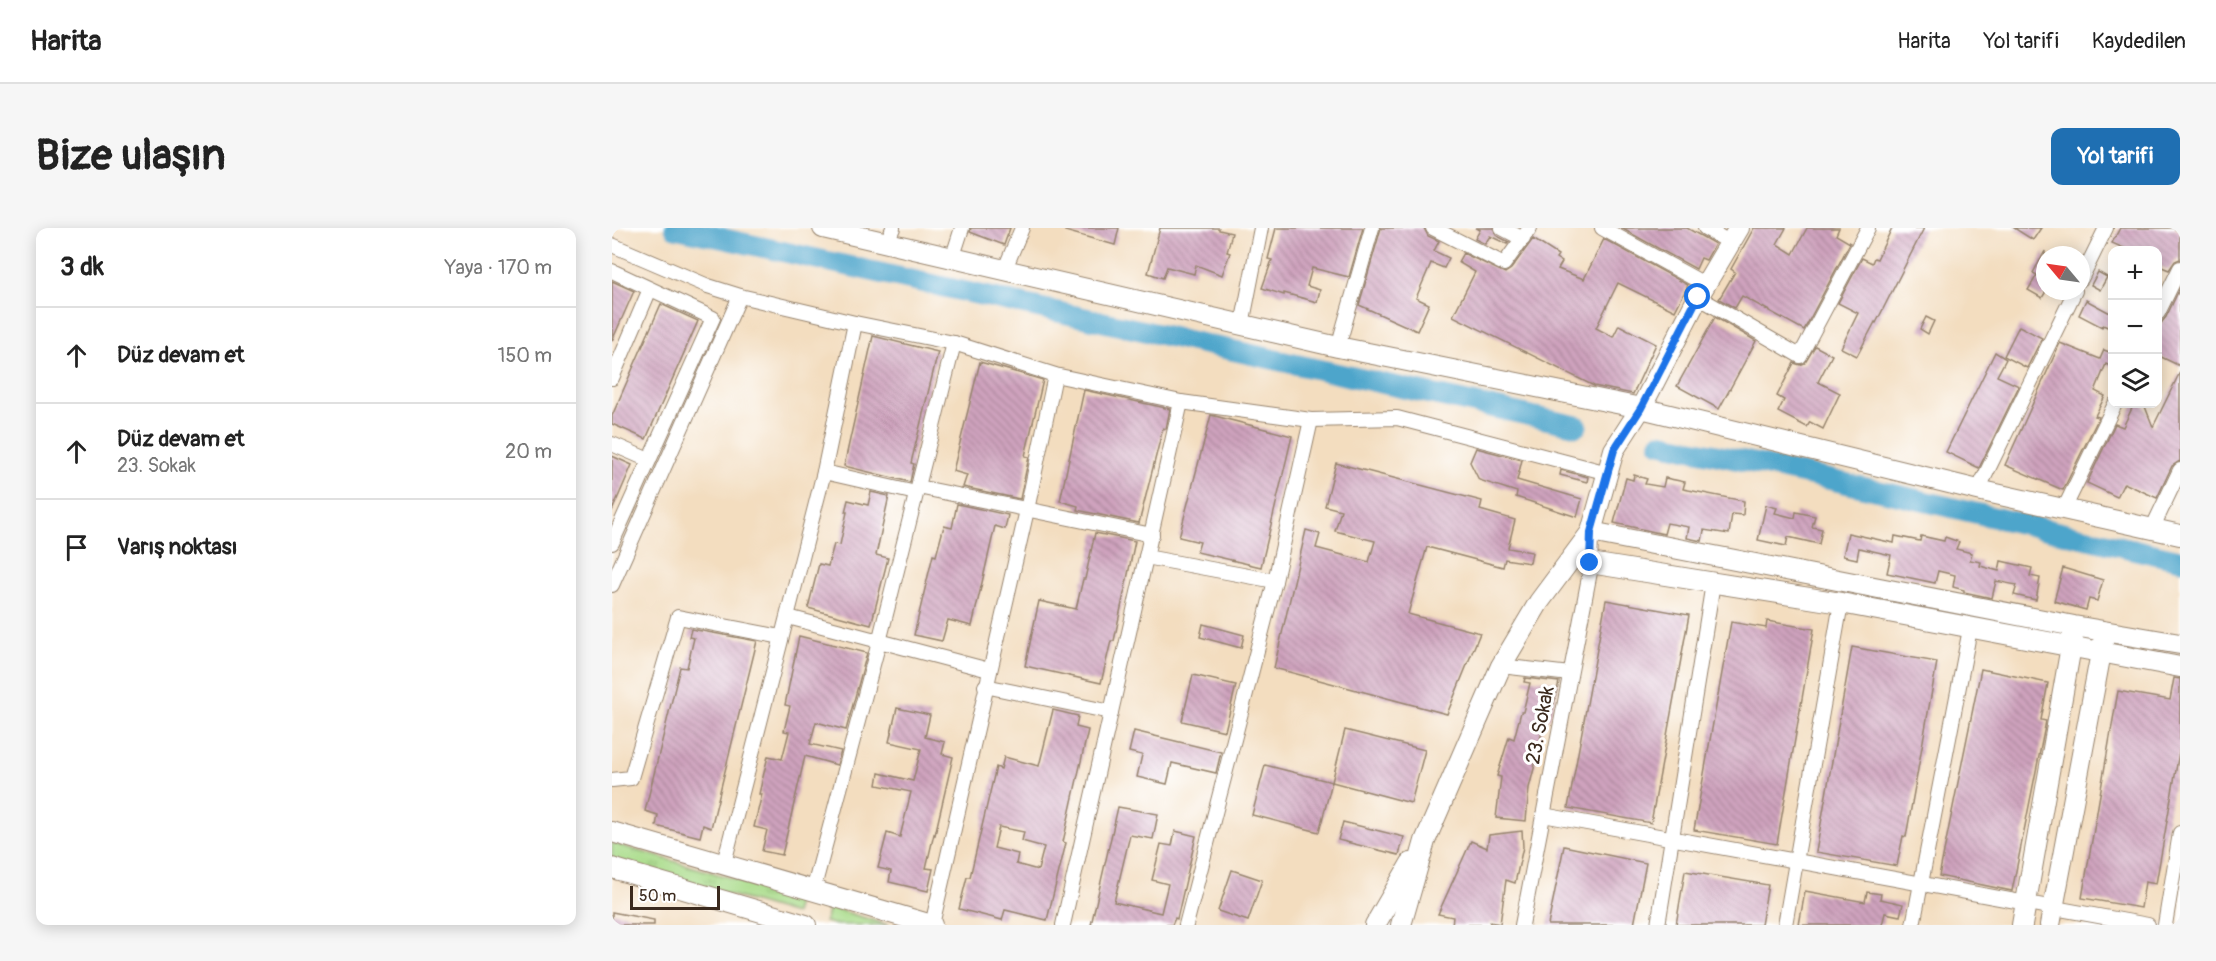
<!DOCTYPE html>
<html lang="tr">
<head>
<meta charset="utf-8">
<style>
	:root { --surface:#fff; --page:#f6f6f6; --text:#222; --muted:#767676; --line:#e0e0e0; --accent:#1f6fb2 }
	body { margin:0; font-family:Pangolin,sans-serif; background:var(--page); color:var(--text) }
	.controls { position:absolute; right:18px; top:18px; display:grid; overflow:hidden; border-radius:12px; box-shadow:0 3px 15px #0003 }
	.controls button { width:54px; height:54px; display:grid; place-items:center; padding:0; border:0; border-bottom:2px solid var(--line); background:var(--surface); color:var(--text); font:30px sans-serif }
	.compass { position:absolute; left:1424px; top:18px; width:54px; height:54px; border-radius:50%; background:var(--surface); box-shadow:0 3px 15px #0003; rotate:299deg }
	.scale { position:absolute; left:18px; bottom:15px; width:90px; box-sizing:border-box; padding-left:6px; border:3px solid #3b2a1e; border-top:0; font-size:16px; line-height:21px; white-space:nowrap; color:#3b2a1e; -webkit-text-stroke:4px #fff; paint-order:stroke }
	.stop { position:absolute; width:18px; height:18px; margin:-14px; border:4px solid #1a73e8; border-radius:50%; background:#fff }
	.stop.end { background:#1a73e8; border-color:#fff; box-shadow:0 2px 6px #0008 }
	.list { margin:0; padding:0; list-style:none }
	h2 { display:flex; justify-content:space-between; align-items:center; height:78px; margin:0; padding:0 24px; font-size:26px }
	h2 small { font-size:20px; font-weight:400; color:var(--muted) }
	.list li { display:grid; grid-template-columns:39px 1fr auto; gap:18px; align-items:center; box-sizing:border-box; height:96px; padding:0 24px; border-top:2px solid var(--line) }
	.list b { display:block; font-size:22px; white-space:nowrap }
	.list p { margin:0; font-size:20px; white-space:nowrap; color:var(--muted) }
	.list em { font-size:20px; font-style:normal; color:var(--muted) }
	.icon { flex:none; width:33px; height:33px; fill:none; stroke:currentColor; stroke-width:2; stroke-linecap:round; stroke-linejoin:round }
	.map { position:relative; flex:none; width:1568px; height:697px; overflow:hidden; border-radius:12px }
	header { display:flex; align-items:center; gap:36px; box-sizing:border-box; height:84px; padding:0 30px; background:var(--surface); border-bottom:2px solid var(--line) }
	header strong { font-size:28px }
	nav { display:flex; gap:33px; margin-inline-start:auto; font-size:21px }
	.intro { display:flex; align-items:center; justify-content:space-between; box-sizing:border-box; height:144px; padding:0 36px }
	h1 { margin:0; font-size:42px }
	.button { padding:15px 27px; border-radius:12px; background:var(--accent); color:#fff; font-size:21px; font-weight:700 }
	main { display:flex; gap:36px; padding:0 36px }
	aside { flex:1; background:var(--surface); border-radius:12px; box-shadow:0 3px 15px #0003 }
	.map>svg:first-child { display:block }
</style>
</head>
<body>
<header>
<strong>Harita</strong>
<nav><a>Harita</a><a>Yol tarifi</a><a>Kaydedilen</a></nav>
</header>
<div class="intro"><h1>Bize ulaşın</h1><a class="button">Yol tarifi</a></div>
<main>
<aside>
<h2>3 dk<small>Yaya · 170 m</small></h2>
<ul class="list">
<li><svg class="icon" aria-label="ahead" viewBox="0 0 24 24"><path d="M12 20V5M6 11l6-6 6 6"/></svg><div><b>Düz devam et</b></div><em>150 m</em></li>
<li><svg class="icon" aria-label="ahead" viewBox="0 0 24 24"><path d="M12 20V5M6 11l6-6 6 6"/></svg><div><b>Düz devam et</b><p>23. Sokak</p></div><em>20 m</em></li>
<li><svg class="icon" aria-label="arrive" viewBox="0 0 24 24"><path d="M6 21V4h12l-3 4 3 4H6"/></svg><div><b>Varış noktası</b></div></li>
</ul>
</aside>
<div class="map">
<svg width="1568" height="697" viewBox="0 0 1568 697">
	<defs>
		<pattern id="grass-tufts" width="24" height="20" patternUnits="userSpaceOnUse" patternTransform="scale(1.5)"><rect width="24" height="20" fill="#a9db89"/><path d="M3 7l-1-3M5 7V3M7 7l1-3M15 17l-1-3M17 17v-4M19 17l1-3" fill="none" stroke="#92bc76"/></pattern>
		<pattern id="building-back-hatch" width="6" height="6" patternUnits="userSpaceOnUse" patternTransform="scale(1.5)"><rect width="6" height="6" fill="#cfa3be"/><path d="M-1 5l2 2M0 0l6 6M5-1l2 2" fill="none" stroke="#a9859a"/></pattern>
	</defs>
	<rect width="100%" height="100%" fill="#fff"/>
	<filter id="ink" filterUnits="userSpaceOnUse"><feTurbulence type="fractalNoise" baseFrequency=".0167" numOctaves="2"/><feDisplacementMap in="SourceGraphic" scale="12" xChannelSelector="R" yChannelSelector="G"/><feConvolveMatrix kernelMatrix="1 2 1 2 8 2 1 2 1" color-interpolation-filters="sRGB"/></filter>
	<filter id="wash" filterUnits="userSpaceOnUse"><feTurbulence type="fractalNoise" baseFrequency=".008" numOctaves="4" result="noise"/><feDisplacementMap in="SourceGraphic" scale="24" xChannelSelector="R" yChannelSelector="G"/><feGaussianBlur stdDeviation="1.35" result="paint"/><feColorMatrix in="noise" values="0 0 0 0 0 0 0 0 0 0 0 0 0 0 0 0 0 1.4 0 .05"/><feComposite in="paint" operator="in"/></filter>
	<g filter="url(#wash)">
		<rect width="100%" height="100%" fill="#f3ddbf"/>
		<g fill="url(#grass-tufts)" stroke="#728254" stroke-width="1.5">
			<polygon points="0,615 187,670 183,686 0,632"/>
			<polygon points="217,679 276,697 224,697 213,694"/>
		</g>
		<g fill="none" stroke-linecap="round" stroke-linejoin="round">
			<g stroke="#4ea5cb" stroke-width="21">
				<polyline points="63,0 965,198"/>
				<polyline points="1048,215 1202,248 1568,332"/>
			</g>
		</g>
		<g id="blocks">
			<g fill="url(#building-back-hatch)" fill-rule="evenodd">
				<polygon points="359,0 398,0 392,17 358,4"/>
				<polygon points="453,0 507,0 503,17 453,3"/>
				<polygon points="548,0 607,0 607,2 620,5 615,24 618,25 610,47 584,37 582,46 555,39 551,50 536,45"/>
				<polygon points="664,0 751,0 737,49 700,40 695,58 708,62 705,74 672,65 672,67 650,60 660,32 656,31"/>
				<polygon points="769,0 812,0 816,8 827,13 822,23 837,30 832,40 819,35 804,70 817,76 805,103 747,77"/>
				<polygon points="863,0 881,0 885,8 897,14 895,16 878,8 873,16 863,11 868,2"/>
				<polygon points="1009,0 1075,0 1103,16 1094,32 1089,30 1084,41"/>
				<polygon points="1142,0 1174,0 1165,16 1181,26 1195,0 1227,0 1224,7 1238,15 1192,102 1130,68 1123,80 1107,71 1123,44 1119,41"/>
				<polygon points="1280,0 1312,0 1264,95 1263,94 1245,128 1229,120 1246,85 1226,75 1250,30 1260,35 1262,30 1265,31"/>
				<polygon points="1402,0 1429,0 1421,12"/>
				<polygon points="1508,0 1561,0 1568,3 1568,31 1563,33 1557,42 1545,37 1545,22 1516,22 1500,15"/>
				<polygon points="921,11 946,27 944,30 950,34 946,41 972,51 992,11 1076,57 1063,83 1006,55 984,100 1001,109 1007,97 1044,116 1021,166 982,158 841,88 863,44 846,34 851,25 893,45 899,41"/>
				<polygon points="1433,23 1433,65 1430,70 1416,62 1425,47 1421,45"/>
				<polygon points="1486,44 1495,49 1488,62 1479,57"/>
				<polygon points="0,53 22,63 0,113"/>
				<polygon points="1568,60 1568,138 1545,127 1545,100 1554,89"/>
				<polygon points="1474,72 1500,86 1500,101 1491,97 1490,99 1467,87"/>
				<polygon points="49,76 86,93 34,211 0,196 0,188"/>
				<polygon points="1103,89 1144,113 1107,181 1065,158"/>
				<polygon points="1314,89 1322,93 1316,106 1308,101"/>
				<polygon points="1407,98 1430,110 1415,140 1392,128"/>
				<polygon points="261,108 326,124 299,235 302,236 298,254 232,238"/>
				<polygon points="1448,115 1488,131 1492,122 1500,125 1500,139 1494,136 1483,163 1493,168 1483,188 1487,189 1451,262 1393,237"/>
				<polygon points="1203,118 1220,127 1206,154 1228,165 1211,201 1198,194 1195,199 1166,184 1172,172 1165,168 1182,135 1188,137 1193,135"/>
				<polygon points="1383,124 1394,131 1385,148 1407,158 1367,240 1334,224"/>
				<polygon points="368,134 431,152 413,228 417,229 408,271 351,259 355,247 341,243"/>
				<polygon points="1568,144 1568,233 1560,238 1545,270 1512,255 1505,269 1475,255 1503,196 1511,199 1522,176 1532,176 1541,199"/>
				<polygon points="472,162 558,181 554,201 551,200 527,295 465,282 466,278 448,273"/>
				<polygon points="599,187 680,208 649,339 585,324 588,314 567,309"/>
				<polygon points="864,220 910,232 905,252 970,271 965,289 904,269 905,264 867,252 858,234"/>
				<polygon points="0,228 20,237 0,283"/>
				<polygon points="724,235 870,273 868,282 903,292 896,320 920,324 918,335 893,331 891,339 815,319 796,386 868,405 835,486 662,440 694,302 708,306 704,320 757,334 763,313 723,303 729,282 713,278"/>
				<polygon points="949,242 976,249 975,254 948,247"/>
				<polygon points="1022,247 1035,251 1033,256 1051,259 1053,250 1073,254 1071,261 1132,273 1131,287 1120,286 1117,306 1092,302 1090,313 1075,310 1077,299 1055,295 1052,306 1002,295 1014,250 1021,252"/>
				<polygon points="259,264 277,268 264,327 276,330 259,397 196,380 207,336 216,338 222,316 228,317 235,284 233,284 236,272 256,277"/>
				<polygon points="345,276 396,287 393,301 383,298 360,398 336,392 330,413 302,407 321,327 324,328 332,298 340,300"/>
				<polygon points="1154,277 1165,280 1163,285 1183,290 1184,284 1203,288 1200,299 1210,301 1207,316 1176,309 1174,318 1146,312"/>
				<polygon points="483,305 523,313 502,413 499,413 489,455 413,438 427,373 464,381 471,351 473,351"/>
				<polygon points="1236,305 1282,315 1283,308 1308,313 1309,308 1332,313 1333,309 1347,314 1344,321 1360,325 1358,332 1369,334 1368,338 1387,343 1389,333 1420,340 1418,348 1428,350 1424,372 1402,367 1405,357 1384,353 1380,370 1352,364 1352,362 1341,359 1343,347 1326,343 1323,355 1275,345 1279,327 1247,320 1245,331 1231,328"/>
				<polygon points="1451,340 1491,352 1485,373 1477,371 1474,382 1442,373"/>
				<polygon points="994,372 1077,387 1039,595 956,580"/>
				<polygon points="1155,393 1202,401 1165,616 1082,602 1119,394 1154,400"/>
				<polygon points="591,396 632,407 629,420 588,409"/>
				<polygon points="79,401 145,413 99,600 91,597 88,609 44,598 46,587 33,583 68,439 75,440 82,410 77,409"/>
				<polygon points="187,408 255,425 234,502 204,494 198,516 229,523 225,537 193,528 170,627 150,623 155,602 142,599 150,566 147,566 156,528 170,531 177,504 172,503 178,478 173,477"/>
				<polygon points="1240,419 1325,434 1294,609 1291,608 1285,638 1204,624"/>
				<polygon points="1369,441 1436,455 1429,492 1434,493 1400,663 1327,648"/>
				<polygon points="581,447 624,457 613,503 570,493"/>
				<polygon points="913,450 947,454 938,491 933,490 927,517 928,517 917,560 914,593 884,590 889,549 885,548 897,509 902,511 909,484 911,484 918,455 912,454"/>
				<polygon points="1562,450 1568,451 1568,519 1544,656 1533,654 1529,680 1470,670 1506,463 1558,472"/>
				<polygon points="285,480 318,487 313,509 333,514 330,526 341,529 323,607 322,606 314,640 321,641 316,663 277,654 279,643 266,640 275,605 288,609 299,564 265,557 267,545 301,553 309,521 277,514"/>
				<path d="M 441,482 L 466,488 L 464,499 L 476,502 L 451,614 L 454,615 L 435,692 L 393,682 L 390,692 L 347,681 L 355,649 L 358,649 L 384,539 L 389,541 L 392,529 L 427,538 ZM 387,599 L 412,604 L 410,613 L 432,619 L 426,642 L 404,636 L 406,626 L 382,620 Z"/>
				<polygon points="733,502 813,522 799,575 720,554"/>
				<polygon points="522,503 609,524 604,545 560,535 555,556 525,549 530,527 517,524"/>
				<polygon points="653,537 720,554 707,604 640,587"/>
				<polygon points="506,579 546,586 541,611 518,607 502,674 549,685 556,656 540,652 549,616 560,618 563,603 584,608 565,691 563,690 560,697 479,697"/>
				<polygon points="731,594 792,609 787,627 726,612"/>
				<polygon points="910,603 911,619 903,655 894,652 888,696 878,694 877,697 840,697 841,689 826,686 859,613 875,620 877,607"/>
				<polygon points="952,618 1034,635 1022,697 936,697"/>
				<polygon points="620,642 650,652 636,693 606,683"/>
				<polygon points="1073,643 1156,657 1149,697 1064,697"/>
				<polygon points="1193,663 1253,674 1255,664 1269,666 1268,671 1291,676 1288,688 1273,685 1270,697 1187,697"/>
				<polygon points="0,684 42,692 42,697 0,697"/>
			</g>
		</g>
	</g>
	<g filter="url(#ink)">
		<use href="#blocks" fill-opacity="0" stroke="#97846e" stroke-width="1.5"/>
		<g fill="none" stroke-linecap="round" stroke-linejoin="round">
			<defs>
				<g id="street">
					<polyline points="821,0 892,36 918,0"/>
					<polyline points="890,0 911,11"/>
					<polyline points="990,0 1094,57"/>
					<polyline points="1093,0 1119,15"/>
					<polyline points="274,16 281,0"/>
					<polyline points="0,17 96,58 128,68 0,357"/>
					<polyline points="340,31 350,0"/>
					<polyline points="0,43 101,90 0,315"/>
					<polyline points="392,43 410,0"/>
					<polyline points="1469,51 1494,0"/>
					<polyline points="128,68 243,95"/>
					<polyline points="1086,69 1188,128 1256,0"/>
					<polyline points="1546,85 1568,40"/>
					<polyline points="630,97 649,0"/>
					<polyline points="726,119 760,0"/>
					<polyline points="0,150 38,61"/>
					<polyline points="0,216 37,232"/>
					<polyline points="212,244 304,265"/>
					<polyline points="306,259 540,307"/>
					<polyline points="1366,262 1463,63"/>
					<polyline points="1452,281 1503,176"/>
					<polyline points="1540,301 1568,242"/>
					<polyline points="534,329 663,353"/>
					<polyline points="176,389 377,442"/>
					<polyline points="889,438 958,446"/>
					<polyline points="373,458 499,484"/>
					<polyline points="0,552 19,550 66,389 169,409"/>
					<polyline points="931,587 1536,697"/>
					<polyline points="112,635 212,244 243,95 342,115 443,147 569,174 699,192 785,190 996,245"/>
					<polyline points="201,663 267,414 342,115"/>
					<polyline points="320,697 415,282 443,147"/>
					<polyline points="451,697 569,174"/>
					<polyline points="574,697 663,353 699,192"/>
					<polyline points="910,697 978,344 979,304"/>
					<polyline points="1046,697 1101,355"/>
					<polyline points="1173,697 1229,375"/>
					<polyline points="1301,697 1358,401"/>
					<polyline points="1553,697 1568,605"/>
				</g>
				<g id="secondary">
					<polyline points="211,0 726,119 1029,180 1366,262 1568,307"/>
					<polyline points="979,304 1462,398 1568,416"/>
					<polyline points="978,335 1229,375 1568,439"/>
					<polyline points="0,604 320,697"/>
					<polyline points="0,640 194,697"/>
					<polyline points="763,697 799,635"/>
					<polyline points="789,697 813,613 889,438 927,374 979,304 1002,222 1029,180 1086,69 1127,0"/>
					<polyline points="1410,697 1461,407"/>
					<polyline points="1438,697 1491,414"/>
				</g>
			</defs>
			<use href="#street" stroke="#97846e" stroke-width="16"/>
			<use href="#secondary" stroke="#97846e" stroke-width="22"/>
			<use href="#street" stroke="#fff" stroke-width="14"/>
			<use href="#secondary" stroke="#fff" stroke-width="20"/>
		</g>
	</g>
	<g fill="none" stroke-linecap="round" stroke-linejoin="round" filter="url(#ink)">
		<polyline stroke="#1a73e8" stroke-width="8" points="978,335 979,304 1002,222 1029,180 1086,69"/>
	</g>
	<g text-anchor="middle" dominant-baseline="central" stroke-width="6" stroke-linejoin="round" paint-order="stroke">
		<g font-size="20" fill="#3b2a1e" stroke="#fff">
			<text transform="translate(928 497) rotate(-79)">23. Sokak</text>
		</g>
	</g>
</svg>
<div class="controls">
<button>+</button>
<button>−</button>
<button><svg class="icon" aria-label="layers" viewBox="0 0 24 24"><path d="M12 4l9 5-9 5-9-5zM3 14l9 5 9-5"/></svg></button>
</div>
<svg class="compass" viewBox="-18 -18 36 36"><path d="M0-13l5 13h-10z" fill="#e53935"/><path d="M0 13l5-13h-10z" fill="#767676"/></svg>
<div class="scale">50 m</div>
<div class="stop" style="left:1086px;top:69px"></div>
<div class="stop end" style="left:978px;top:335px"></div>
</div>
</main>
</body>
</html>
